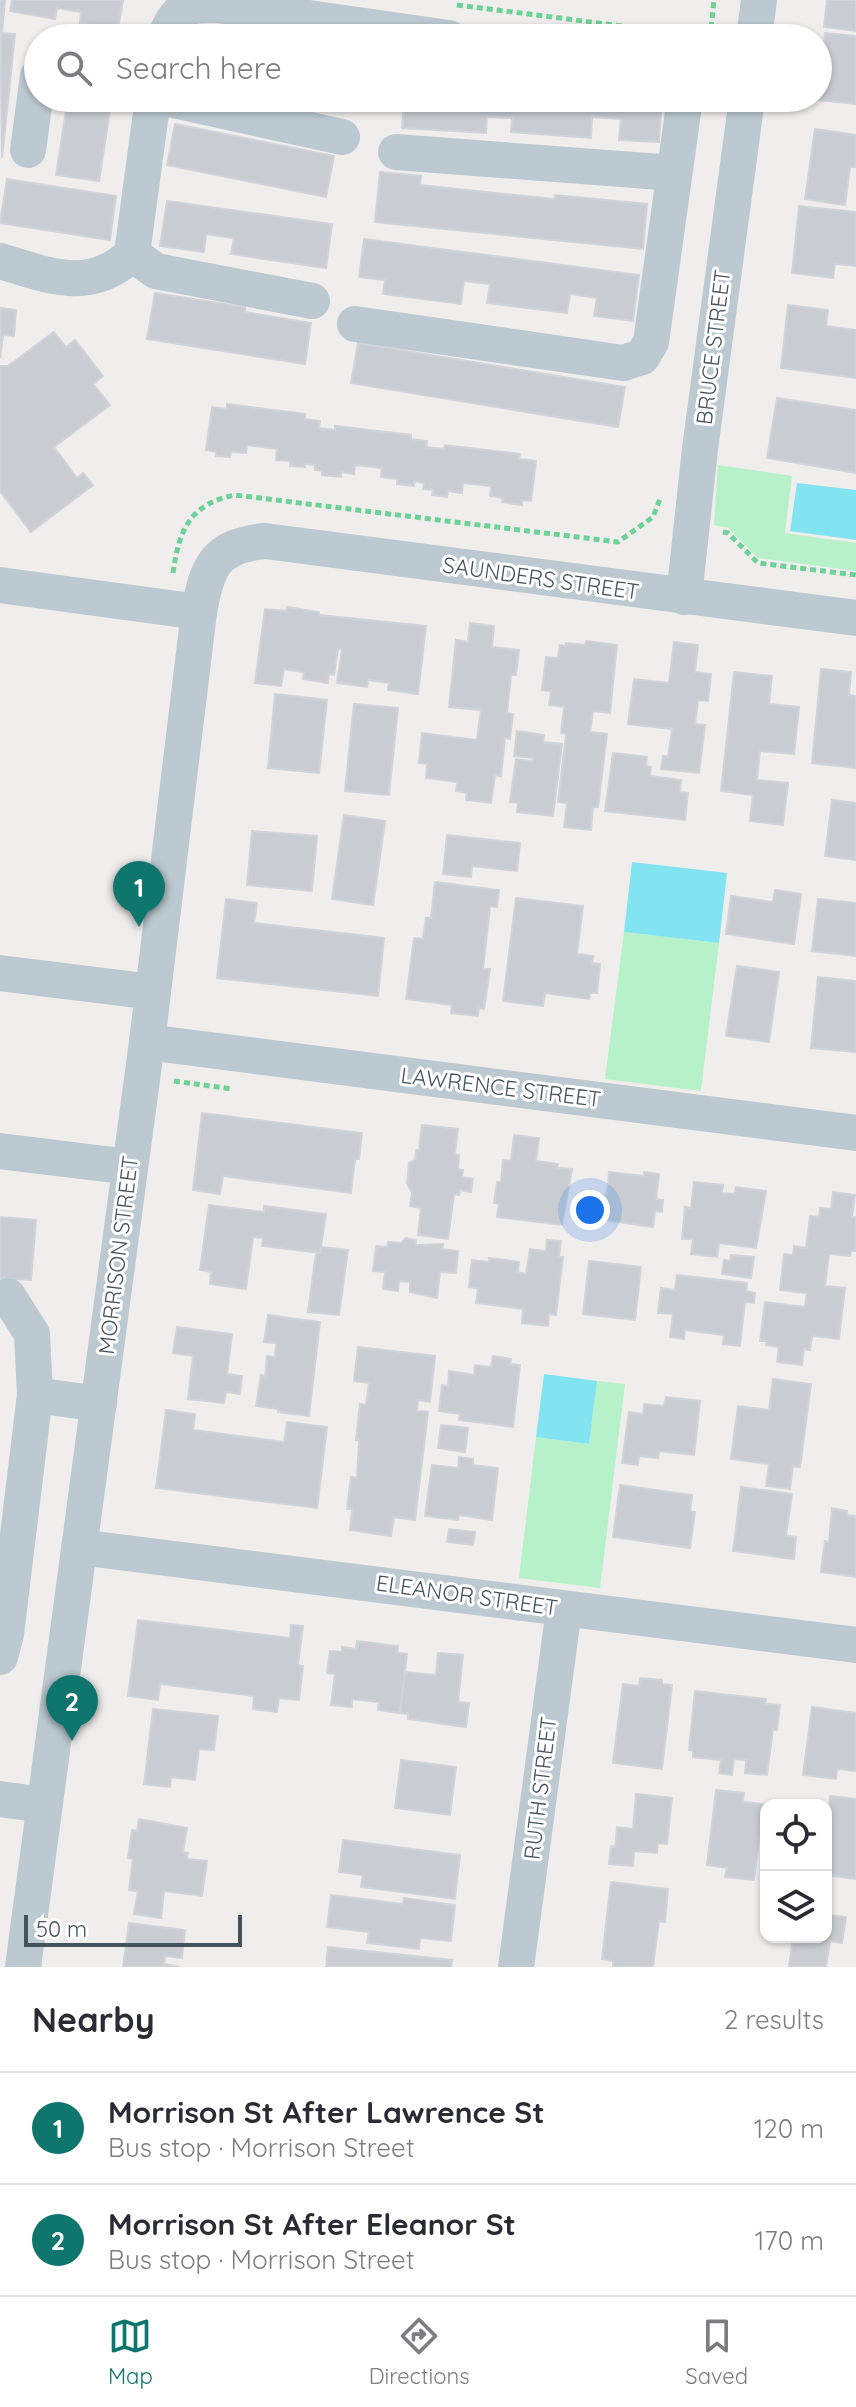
<!DOCTYPE html>
<html lang="en">
<head>
<meta charset="utf-8">
<style>
	:root { --surface:#fff; --page:#f7f7f7; --text:#2b2b33; --muted:#7c7c81; --line:#e1e1e2; --accent:#0f766e }
	body { margin:0; font-family:Quicksand,sans-serif; background:var(--page); color:var(--text) }
	.controls { position:absolute; right:24px; bottom:24px; display:grid; overflow:hidden; border-radius:16px; box-shadow:0 2px 6px #0004 }
	.controls button { width:72px; height:72px; display:grid; place-items:center; padding:0; border:0; border-bottom:2px solid var(--line); background:var(--surface); color:var(--text); font:40px sans-serif }
	.scale { position:absolute; left:24px; bottom:20px; width:218px; box-sizing:border-box; padding-left:8px; border:4px solid #44535b; border-top:0; font-size:22px; line-height:28px; white-space:nowrap; color:#44535b; -webkit-text-stroke:6px #fff; paint-order:stroke }
	.you { position:absolute; left:590px; top:1210px; width:28px; height:28px; margin:-20px; border:6px solid #fff; border-radius:50%; background:#1a73e8; box-shadow:0 0 0 12px #1a73e833 }
	.badge { display:grid; place-items:center; width:52px; height:52px; border-radius:50%; background:var(--accent); color:#fff; font-size:26px; font-weight:700 }
	.pin { position:absolute; translate:-50% -66px; filter:drop-shadow(0 2px 4px #0008) }
	.pin::after { content:''; position:absolute; top:42px; width:28px; height:24px; background:inherit; clip-path:polygon(0 0,100% 0,50% 100%) }
	.list { margin:0; padding:0; list-style:none }
	h2 { display:flex; justify-content:space-between; align-items:center; height:104px; margin:0; padding:0 32px; font-size:34px }
	h2 small { font-size:26px; font-weight:400; color:var(--muted) }
	.list li { display:grid; grid-template-columns:52px 1fr auto; gap:24px; align-items:center; box-sizing:border-box; height:112px; padding:0 32px; border-top:2px solid var(--line) }
	.list b { display:block; font-size:30px; white-space:nowrap }
	.list p { margin:0; font-size:26px; white-space:nowrap; color:var(--muted) }
	.list em { font-size:26px; font-style:normal; color:var(--muted) }
	.icon { flex:none; width:44px; height:44px; fill:none; stroke:currentColor; stroke-width:2; stroke-linecap:round; stroke-linejoin:round }
	.map { position:relative; flex:none; width:856px; height:1967px; overflow:hidden }
	.search { position:absolute; background:var(--surface); box-shadow:0 2px 6px #0004; left:24px; right:24px; top:24px; height:88px; display:flex; align-items:center; gap:20px; box-sizing:border-box; padding:0 28px; border-radius:44px; color:var(--muted); font-size:30px }
	.sheet { height:328px; background:var(--surface) }
	nav { display:flex; justify-content:space-around; align-items:center; box-sizing:border-box; height:112px; border-top:2px solid var(--line); background:var(--surface); font-size:22px; color:var(--muted) }
	nav a { display:grid; justify-items:center; gap:4px }
	nav .on { color:var(--accent) }
	.map>svg:first-child { display:block }
</style>
</head>
<body>
<div class="map">
<svg width="856" height="1967" viewBox="0 0 856 1967">
	<rect width="100%" height="100%" fill="#f0eded"/>
	<g fill="#b7f1c9">
		<polygon points="718,465 792,476 785,533 856,543 856,571 758,558 728,528 714,525"/>
		<polygon points="624,932 719,943 701,1091 605,1079"/>
		<polygon points="597,1381 625,1384 600,1588 519,1578 536,1437 589,1444"/>
	</g>
	<g fill="#82e4f1">
		<polygon points="797,483 856,490 856,540 790,531"/>
		<polygon points="632,862 727,873 719,943 624,932"/>
		<polygon points="544,1374 597,1381 589,1444 536,1437"/>
	</g>
	<g fill="#c9cdd2" stroke="#d0d4d9" stroke-width="2">
		<polygon points="0,0 5,0 2,33 15,34 2,158"/>
		<polygon points="12,0 123,0 118,29 80,23 81,12 57,8 55,19 10,11"/>
		<polygon points="827,0 856,0 856,31 824,27"/>
		<polygon points="825,33 856,36 856,104 818,100"/>
		<polygon points="68,98 112,98 99,181 56,175"/>
		<polygon points="404,98 662,98 659,142 619,140 621,119 592,117 591,138 511,132 512,118 487,117 486,133 402,128"/>
		<polygon points="175,124 334,156 326,197 167,165"/>
		<polygon points="815,129 856,135 856,167 850,167 845,205 805,199"/>
		<polygon points="380,172 421,176 420,185 554,199 555,195 647,204 643,249 375,222"/>
		<polygon points="7,179 116,196 110,240 0,223"/>
		<polygon points="167,201 332,224 326,268 231,254 234,238 206,234 204,252 160,246"/>
		<polygon points="799,206 856,212 856,266 835,264 833,278 792,273"/>
		<polygon points="364,239 639,275 633,321 594,316 597,298 570,294 567,313 487,303 490,284 464,281 461,304 383,294 385,280 359,277"/>
		<polygon points="155,293 245,307 245,312 311,323 305,364 147,339"/>
		<polygon points="788,305 828,310 826,326 856,330 856,378 781,368"/>
		<polygon points="0,308 16,310 14,336 3,335 0,358"/>
		<polygon points="54,332 66,347 75,340 103,376 93,384 110,405 54,447 77,478 83,473 93,485 31,532 0,491 0,366 8,366"/>
		<polygon points="358,343 625,387 618,427 351,383"/>
		<polygon points="777,398 856,410 856,473 767,458"/>
		<polygon points="227,404 305,414 305,419 320,421 319,428 335,430 335,426 411,435 411,439 427,441 426,447 444,449 445,445 520,454 519,459 536,461 531,501 522,500 522,505 502,502 503,498 490,496 491,486 463,483 462,493 448,491 447,497 432,495 433,490 423,489 424,483 415,481 414,486 397,484 397,479 381,477 382,468 355,465 354,474 341,472 341,477 322,475 322,471 315,470 315,465 305,464 305,467 290,466 290,461 276,460 277,449 247,445 246,453 231,452 230,457 216,456 216,452 206,450 212,407 227,409"/>
		<polygon points="287,607 319,612 319,615 426,626 418,694 388,690 389,683 368,680 367,687 337,683 342,649 338,649 334,675 329,674 328,683 303,679 304,672 284,669 281,686 255,683 265,609 286,611"/>
		<polygon points="470,623 494,626 492,647 519,650 516,675 511,675 507,713 513,714 510,739 505,738 501,776 495,775 491,803 466,800 467,793 456,791 457,782 426,778 427,764 419,763 422,733 477,740 481,710 449,707 456,640 468,642"/>
		<polygon points="586,641 617,645 610,713 593,711 590,732 607,734 598,807 593,807 591,830 564,827 567,803 558,802 566,734 561,733 564,707 549,705 551,691 542,690 546,657 558,658 560,645 566,646 566,643 585,645"/>
		<polygon points="674,642 698,645 695,672 711,674 708,701 698,700 695,724 705,725 699,773 661,769 663,756 668,757 672,729 628,724 634,679 669,683"/>
		<polygon points="821,669 851,672 849,695 856,696 856,768 812,763"/>
		<polygon points="734,672 772,676 769,704 799,707 794,754 760,751 757,780 788,783 783,825 750,821 753,795 721,791"/>
		<polygon points="275,694 327,700 319,773 268,768"/>
		<polygon points="354,704 398,708 389,795 345,791"/>
		<polygon points="517,731 544,735 543,742 562,744 553,816 517,812 518,803 510,802 516,759 532,761 533,758 514,756"/>
		<polygon points="613,753 647,757 646,766 651,767 650,776 681,780 680,792 688,793 685,820 605,811"/>
		<polygon points="832,800 856,803 856,860 825,856"/>
		<polygon points="344,815 385,821 373,905 332,899"/>
		<polygon points="252,831 317,836 312,891 247,885"/>
		<polygon points="447,835 520,843 517,871 472,866 471,877 443,874"/>
		<polygon points="435,882 499,890 497,907 490,906 483,969 490,969 484,1009 479,1008 478,1016 451,1013 452,1005 406,999 414,938 423,939 426,918 431,918"/>
		<polygon points="775,890 801,894 794,944 726,934 731,896 773,902"/>
		<polygon points="516,898 583,906 577,954 593,956 592,963 600,964 597,993 590,993 589,999 545,993 543,1006 503,1001"/>
		<polygon points="226,899 257,903 254,923 384,938 378,996 217,978"/>
		<polygon points="818,899 856,903 856,956 812,951"/>
		<polygon points="737,966 779,972 769,1042 726,1036"/>
		<polygon points="818,977 856,981 856,1052 811,1048"/>
		<polygon points="202,1113 362,1133 359,1159 355,1159 351,1193 223,1176 220,1194 193,1190"/>
		<polygon points="422,1125 458,1129 455,1154 459,1155 458,1169 463,1170 462,1177 473,1179 471,1192 460,1190 459,1195 454,1194 448,1239 418,1235 421,1208 410,1206 412,1193 407,1183 409,1163 415,1160 416,1150 419,1150"/>
		<polygon points="514,1135 539,1138 536,1161 558,1164 557,1168 572,1169 562,1225 497,1217 499,1204 494,1203 497,1182 501,1182 503,1160 511,1161"/>
		<polygon points="609,1172 644,1176 644,1172 659,1174 656,1199 663,1200 662,1212 655,1211 653,1227 604,1220 606,1208 598,1206 600,1194 607,1195"/>
		<polygon points="694,1182 723,1185 722,1193 735,1194 736,1187 766,1191 756,1248 719,1243 717,1257 691,1254 693,1239 682,1239 685,1207 691,1208"/>
		<polygon points="833,1192 855,1195 852,1217 856,1217 856,1251 851,1251 850,1256 829,1254 825,1286 845,1288 839,1339 812,1336 810,1350 804,1349 802,1365 777,1362 779,1347 766,1345 767,1341 760,1341 765,1302 805,1307 807,1293 780,1290 784,1254 793,1255 794,1246 806,1248 810,1216 819,1217 820,1208 831,1209"/>
		<polygon points="209,1205 264,1212 264,1206 326,1214 320,1253 262,1246 263,1238 253,1237 246,1289 210,1284 211,1272 200,1270"/>
		<polygon points="0,1217 36,1220 31,1280 0,1278"/>
		<polygon points="406,1238 416,1240 416,1245 443,1244 442,1249 458,1251 456,1273 440,1272 437,1298 410,1292 410,1282 399,1281 398,1291 383,1289 385,1272 373,1271 376,1246 387,1247 388,1242 401,1243"/>
		<polygon points="547,1240 561,1241 559,1257 563,1257 556,1315 549,1314 548,1326 522,1323 523,1309 476,1303 478,1288 469,1287 472,1260 489,1262 489,1258 519,1262 518,1272 526,1274 530,1249 546,1251"/>
		<polygon points="321,1247 348,1250 339,1315 308,1312 316,1253 320,1253"/>
		<polygon points="731,1255 754,1257 751,1278 722,1274 724,1260 730,1261"/>
		<polygon points="589,1261 641,1267 635,1320 583,1314"/>
		<polygon points="677,1275 747,1283 746,1291 755,1293 754,1303 745,1302 740,1346 723,1344 724,1335 685,1330 684,1339 670,1337 673,1314 658,1313 661,1288 675,1290"/>
		<polygon points="268,1315 320,1322 309,1416 278,1412 278,1409 256,1406 261,1375 265,1376 267,1356 275,1357 276,1343 264,1342"/>
		<polygon points="177,1327 232,1334 227,1374 242,1376 240,1394 226,1392 224,1403 188,1399 193,1356 173,1353"/>
		<polygon points="358,1347 435,1356 430,1402 418,1400 417,1411 428,1412 415,1520 394,1517 391,1536 350,1530 352,1509 347,1509 351,1477 357,1478 359,1440 356,1440 360,1404 366,1405 369,1383 354,1381"/>
		<polygon points="493,1356 511,1359 510,1364 520,1365 513,1427 459,1420 460,1414 439,1411 442,1385 448,1386 449,1371 474,1375 475,1365 491,1367"/>
		<polygon points="773,1379 811,1384 800,1467 793,1466 790,1489 766,1486 769,1464 731,1459 738,1406 769,1410"/>
		<polygon points="666,1397 700,1401 694,1455 659,1451 658,1458 639,1456 638,1465 622,1463 629,1412 643,1414 644,1404 664,1406"/>
		<polygon points="166,1410 195,1414 193,1430 284,1442 287,1422 327,1427 317,1508 156,1488"/>
		<polygon points="441,1425 468,1428 465,1452 438,1448"/>
		<polygon points="459,1457 473,1459 473,1465 498,1468 492,1520 459,1515 458,1520 425,1516 432,1465 458,1468"/>
		<polygon points="620,1485 692,1495 690,1511 695,1512 690,1548 613,1537"/>
		<polygon points="741,1487 792,1494 786,1536 796,1537 794,1559 733,1551"/>
		<polygon points="832,1508 847,1511 847,1515 856,1516 856,1577 821,1572 825,1541 829,1542"/>
		<polygon points="449,1529 475,1532 473,1545 447,1542"/>
		<polygon points="138,1620 290,1638 291,1625 303,1626 298,1665 303,1666 299,1700 279,1698 277,1712 253,1709 254,1696 160,1684 158,1700 128,1696"/>
		<polygon points="357,1641 398,1646 397,1653 407,1654 400,1713 378,1710 379,1702 352,1699 352,1707 331,1705 335,1674 327,1673 330,1651 342,1652 342,1647 356,1649"/>
		<polygon points="438,1653 463,1655 458,1702 469,1703 466,1727 408,1719 408,1714 400,1713 405,1672 436,1675"/>
		<polygon points="640,1678 662,1680 662,1684 672,1685 662,1769 613,1763 623,1684 639,1686"/>
		<polygon points="695,1691 766,1699 765,1704 780,1705 777,1730 773,1729 767,1775 745,1773 746,1760 734,1759 732,1775 719,1773 721,1760 693,1757 693,1751 689,1750"/>
		<polygon points="812,1707 856,1713 856,1771 837,1769 836,1779 803,1775"/>
		<polygon points="153,1709 218,1716 214,1750 199,1749 195,1780 171,1777 170,1787 144,1784"/>
		<polygon points="401,1760 456,1767 450,1815 395,1808"/>
		<polygon points="716,1790 744,1793 743,1802 763,1804 754,1880 725,1877 727,1868 707,1865"/>
		<polygon points="636,1794 672,1798 667,1844 658,1843 657,1853 634,1851 633,1866 609,1864 611,1846 615,1847 617,1827 633,1829"/>
		<polygon points="830,1796 856,1799 856,1879 826,1875 826,1808 829,1808"/>
		<polygon points="139,1819 187,1828 183,1852 188,1853 187,1859 207,1861 202,1896 164,1891 161,1918 134,1914 138,1891 129,1890 133,1859 128,1858 132,1830 137,1831"/>
		<polygon points="343,1840 460,1855 455,1899 361,1887 363,1875 339,1872"/>
		<polygon points="611,1882 668,1889 665,1922 659,1921 653,1967 613,1967 613,1961 602,1959"/>
		<polygon points="331,1895 403,1904 404,1898 455,1905 451,1941 420,1938 419,1949 367,1943 369,1932 327,1927"/>
		<polygon points="826,1902 831,1903 830,1915 846,1917 842,1943 830,1941 826,1967 789,1967 793,1937 826,1937"/>
		<polygon points="129,1923 185,1930 182,1958 165,1956 164,1964 180,1967 123,1967"/>
		<polygon points="328,1947 452,1960 451,1967 326,1967"/>
	</g>
	<g fill="none" stroke-linecap="round" stroke-linejoin="round">
		<g stroke="#6ed197" stroke-width="5" stroke-dasharray="6 4" stroke-linecap="butt">
			<polyline points="457,5 717,38"/>
			<polyline points="710,38 714,0"/>
			<polyline points="723,532 728,533 758,563 856,575"/>
			<path d="M 173,573 C 179,531 189,504 235,495 L 618,542 L 653,517 L 660,499"/>
			<polyline points="174,1081 232,1089"/>
		</g>
		<g stroke="#bcc9d0" stroke-width="36">
			<path d="M 165,38 C 176,8 186,4 217,5 L 449,38"/>
			<polyline points="754,38 759,0"/>
			<polyline points="164,98 342,137"/>
			<polyline points="28,150 38,76"/>
			<polyline points="396,152 674,173"/>
			<polyline points="132,254 156,271 312,301"/>
			<polyline points="132,254 153,98"/>
			<path d="M 0,261 C 50,276 90,294 132,254"/>
			<polyline points="355,324 623,363 642,357 651,342 685,98"/>
			<polyline points="0,585 199,612"/>
			<polyline points="684,597 700,449 747,98"/>
			<polyline points="0,973 153,992"/>
			<polyline points="147,1042 856,1133"/>
			<polyline points="0,1151 130,1167"/>
			<polyline points="35,1395 99,1404"/>
			<polyline points="79,1547 856,1645"/>
			<polyline points="0,1657 6,1634 35,1395 32,1334 8,1296"/>
			<polyline points="0,1799 44,1805"/>
			<path d="M 23,1967 L 147,1042 L 199,612 C 207,566 215,546 265,541 L 856,618"/>
			<polyline points="516,1967 564,1609"/>
		</g>
	</g>
	<g text-anchor="middle" dominant-baseline="central" stroke-width="6" stroke-linejoin="round" paint-order="stroke">
		<g font-size="22" fill="#44535b" stroke="#fff">
			<text transform="translate(713 347) rotate(-83)">BRUCE STREET</text>
			<text transform="translate(541 578) rotate(8)">SAUNDERS STREET</text>
			<text transform="translate(501 1087) rotate(7)">LAWRENCE STREET</text>
			<text transform="translate(118 1255) rotate(-83)">MORRISON STREET</text>
			<text transform="translate(467 1595) rotate(8)">ELEANOR STREET</text>
			<text transform="translate(540 1788) rotate(-83)">RUTH STREET</text>
		</g>
	</g>
</svg>
<div class="controls">
<button><svg class="icon" aria-label="locate" viewBox="0 0 24 24"><circle cx="12" cy="12" r="6"/><path d="M12 2v4M12 18v4M2 12h4M18 12h4"/></svg></button>
<button><svg class="icon" aria-label="layers" viewBox="0 0 24 24"><path d="M12 4l9 5-9 5-9-5zM3 14l9 5 9-5"/></svg></button>
</div>
<div class="scale">50 m</div>
<div class="you"></div>
<div class="pin badge" style="left:139px;top:927px">1</div>
<div class="pin badge" style="left:72px;top:1741px">2</div>
<div class="search"><svg class="icon" aria-label="search" viewBox="0 0 24 24"><circle cx="10" cy="10" r="6"/><path d="M15 15l6 6"/></svg>Search here</div>
</div>
<section class="sheet">
<h2>Nearby<small>2 results</small></h2>
<ul class="list">
<li><span class="badge">1</span><div><b>Morrison St After Lawrence St</b><p>Bus stop · Morrison Street</p></div><em>120 m</em></li>
<li><span class="badge">2</span><div><b>Morrison St After Eleanor St</b><p>Bus stop · Morrison Street</p></div><em>170 m</em></li>
</ul>
</section>
<nav>
<a class="on"><svg class="icon" aria-label="map" viewBox="0 0 24 24"><path d="M3 6l6-2 6 2 6-2v14l-6 2-6-2-6 2zM9 4v14M15 6v14"/></svg>Map</a>
<a><svg class="icon" aria-label="directions" viewBox="0 0 24 24"><path d="M12 3l9 9-9 9-9-9zM9 14v-3h6M13 9l2 2-2 2"/></svg>Directions</a>
<a><svg class="icon" aria-label="saved" viewBox="0 0 24 24"><path d="M7 4h10v16l-5-4-5 4z"/></svg>Saved</a>
</nav>
</body>
</html>
